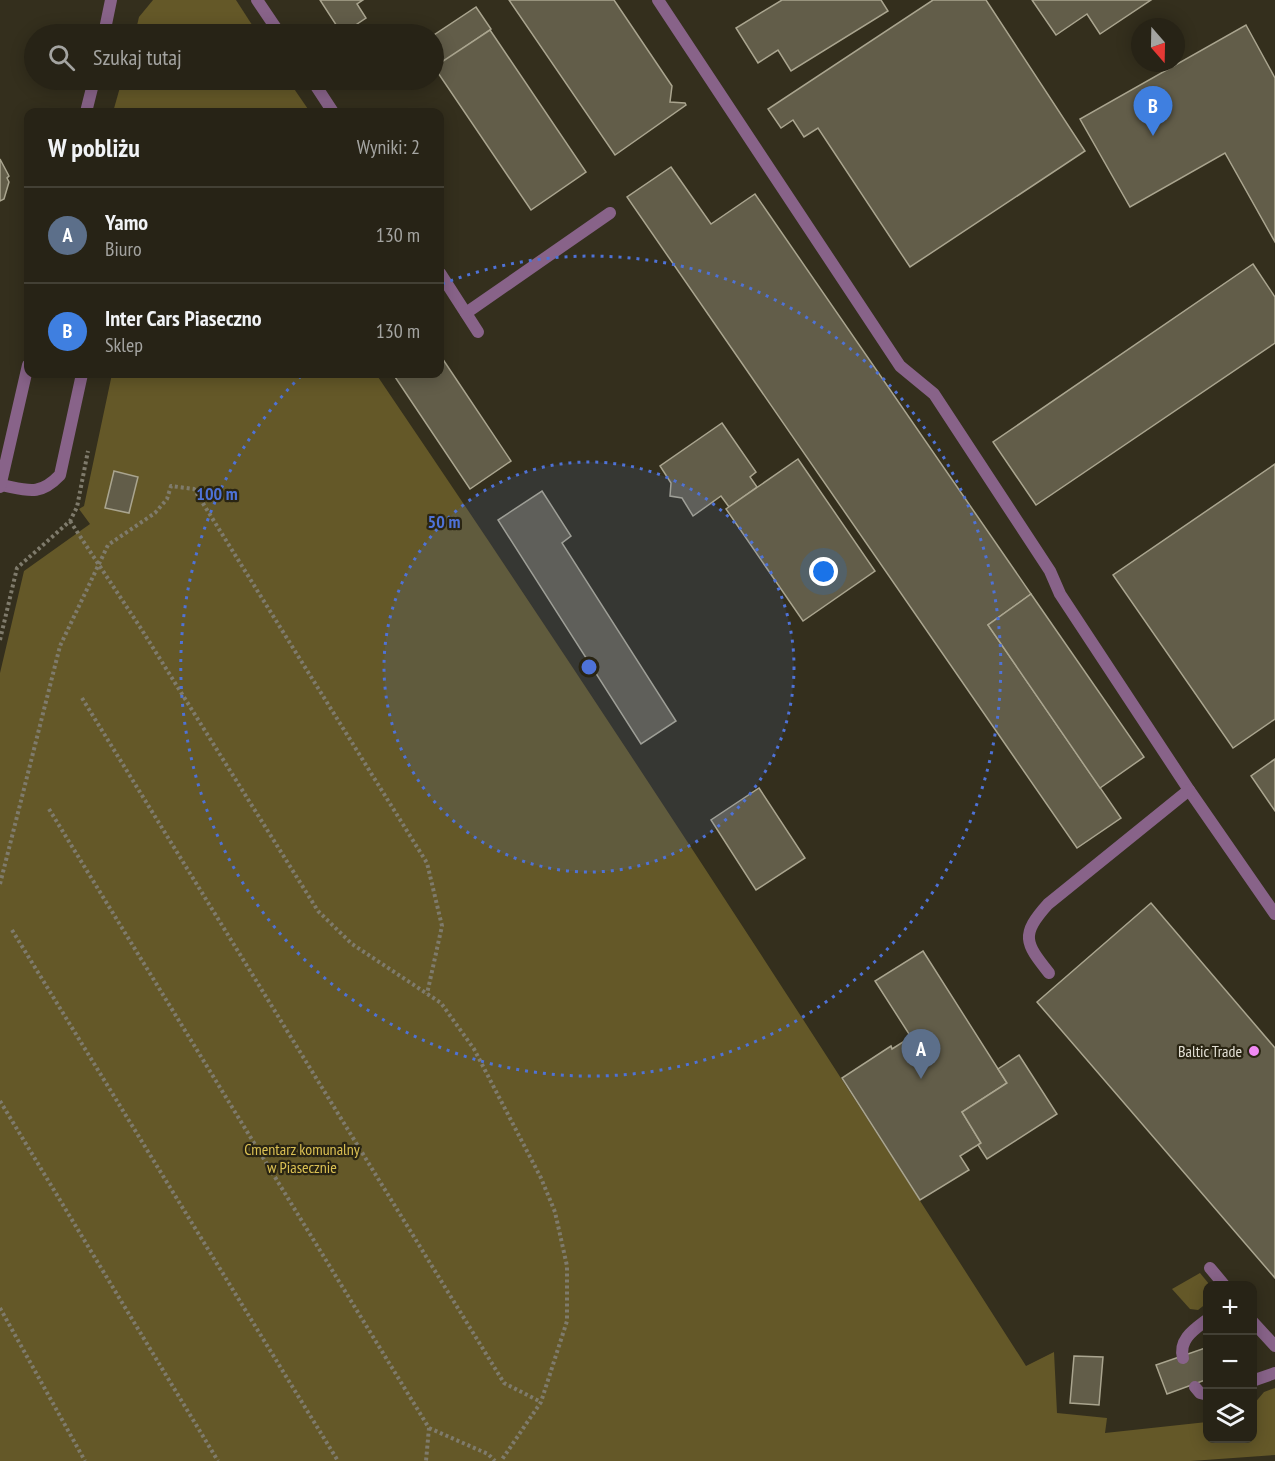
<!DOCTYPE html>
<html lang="pl">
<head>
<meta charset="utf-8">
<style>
	:root { --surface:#272316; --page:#332f23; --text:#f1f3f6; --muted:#a4a4a1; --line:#434035; --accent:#1a73e8 }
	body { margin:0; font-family:"PT Sans Narrow",sans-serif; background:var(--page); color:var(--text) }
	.controls { position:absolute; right:18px; bottom:18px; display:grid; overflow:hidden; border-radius:12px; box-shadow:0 3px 15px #0003 }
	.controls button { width:54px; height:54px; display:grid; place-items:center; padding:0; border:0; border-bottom:2px solid var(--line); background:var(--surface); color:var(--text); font:30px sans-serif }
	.compass { position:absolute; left:1131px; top:18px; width:54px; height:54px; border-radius:50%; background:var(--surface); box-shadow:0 3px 15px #0003; rotate:160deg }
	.you { position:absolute; left:824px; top:572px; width:21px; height:21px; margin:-15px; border:4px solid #fff; border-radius:50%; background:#1a73e8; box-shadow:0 0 0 9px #1a73e833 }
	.badge { display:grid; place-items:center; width:39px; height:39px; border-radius:50%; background:var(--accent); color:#fff; font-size:20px; font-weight:700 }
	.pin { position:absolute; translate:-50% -50px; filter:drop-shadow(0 2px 3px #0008) }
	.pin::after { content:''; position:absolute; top:32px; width:21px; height:18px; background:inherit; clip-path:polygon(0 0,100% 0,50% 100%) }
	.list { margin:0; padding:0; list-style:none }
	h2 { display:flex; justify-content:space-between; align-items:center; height:78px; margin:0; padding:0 24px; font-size:26px }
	h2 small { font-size:20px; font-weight:400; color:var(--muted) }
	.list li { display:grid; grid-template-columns:39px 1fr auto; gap:18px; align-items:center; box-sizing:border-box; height:96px; padding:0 24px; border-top:2px solid var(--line) }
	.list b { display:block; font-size:22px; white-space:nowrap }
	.list p { margin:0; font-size:20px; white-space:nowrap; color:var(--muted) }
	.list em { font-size:20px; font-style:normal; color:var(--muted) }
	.icon { flex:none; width:33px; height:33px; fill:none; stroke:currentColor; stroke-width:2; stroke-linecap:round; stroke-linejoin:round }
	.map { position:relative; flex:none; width:1275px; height:1461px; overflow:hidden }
	.search { position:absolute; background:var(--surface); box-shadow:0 3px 15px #0003; left:24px; top:24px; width:420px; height:66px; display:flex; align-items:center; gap:15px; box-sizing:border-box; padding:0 21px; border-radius:33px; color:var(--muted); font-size:22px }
	.panel { position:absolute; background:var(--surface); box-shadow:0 3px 15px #0003; left:24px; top:108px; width:420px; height:270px; border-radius:12px }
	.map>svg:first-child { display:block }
</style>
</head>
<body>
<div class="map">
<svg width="1275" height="1461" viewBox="0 0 1275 1461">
	<rect width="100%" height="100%" fill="#342f1d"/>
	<g fill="#645828">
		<polygon points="153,0 236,0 258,34 135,34 139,17"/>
		<polygon points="122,80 288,80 310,112 113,112"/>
		<path d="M 112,374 L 376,374 C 598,701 813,1033 1026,1366 L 1054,1352 L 1057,1413 L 1107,1418 L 1105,1433 L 1207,1422 L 1208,1438 L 1252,1438 L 1253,1405 L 1264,1392 L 1275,1388 L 1275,1455 L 1191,1461 L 0,1461 L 0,673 L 24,571 L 90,524 L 79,509 L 84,506 Z"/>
		<polygon points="1200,1273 1209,1284 1207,1303 1198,1310 1190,1309 1172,1289"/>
	</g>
	<g fill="#625d49" stroke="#aaa58f" stroke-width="1.5">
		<polygon points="320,0 363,0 357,4 366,18 342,34"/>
		<polygon points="509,0 614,0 672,86 670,102 685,103 686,105 615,155"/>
		<polygon points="782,0 881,0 888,11 791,71 778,50 758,63 736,28"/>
		<polygon points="933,0 986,0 1085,151 910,267 818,128 804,137 793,120 781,128 768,109"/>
		<polygon points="1032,0 1151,0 1100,34 1087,14 1056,35"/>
		<polygon points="476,7 491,29 434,68 434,35"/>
		<polygon points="1246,25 1275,78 1275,242 1225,153 1130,207 1080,119"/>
		<polygon points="490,30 586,172 531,210 434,67"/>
		<polygon points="0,159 9,176 7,178 9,182 4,199 0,201"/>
		<polygon points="671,167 711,224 755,194 1031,594 988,625 1121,818 1077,848 627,197"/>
		<polygon points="1253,264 1275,297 1275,343 1036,505 993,442"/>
		<polygon points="440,355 511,461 470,489 393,374 440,374"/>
		<polygon points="722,423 756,472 750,477 757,487 729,507 721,496 693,516 682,498 670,496 671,483 660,466"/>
		<polygon points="798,459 875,571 803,621 726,509"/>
		<polygon points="1275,464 1275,719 1233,748 1113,575"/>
		<polygon points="114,471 138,477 129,513 105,508"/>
		<polygon points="542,491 571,536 562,543 676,721 641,744 498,520"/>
		<polygon points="1031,594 1144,757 1100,788 988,625"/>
		<polygon points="1275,759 1275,811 1251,776"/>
		<polygon points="759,788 805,858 756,890 711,820"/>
		<polygon points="1151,903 1275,1048 1275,1278 1037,1002"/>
		<polygon points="923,951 1007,1083 962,1112 981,1143 960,1156 969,1170 920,1200 842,1078 891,1046 892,1049 911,1037 875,981"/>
		<polygon points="1019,1055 1057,1114 987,1159 978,1145 981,1143 962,1112 1007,1083 998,1069"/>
		<polygon points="1208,1347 1208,1379 1167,1394 1156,1365"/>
		<polygon points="1074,1356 1103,1357 1099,1405 1070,1403"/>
	</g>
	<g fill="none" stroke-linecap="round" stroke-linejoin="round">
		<g stroke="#7f7b6c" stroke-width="4" stroke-dasharray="3 3" stroke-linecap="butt">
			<polyline points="70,521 140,627 318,911 352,944 441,1003 474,1049 541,1178 555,1212 567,1266 567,1321 541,1402 501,1461"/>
			<polyline points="0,640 17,568 70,521 77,507 88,451"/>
			<polyline points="82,698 504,1383 541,1402"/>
			<polyline points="49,809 429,1428 426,1461"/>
			<polyline points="0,884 60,646 108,545 155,513 167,499 171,486 194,489 427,863 442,926 427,994"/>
			<polyline points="12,930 338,1461"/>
			<polyline points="0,1101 218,1461"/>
			<polyline points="0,1308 85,1461"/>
			<polyline points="429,1428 488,1454 495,1461"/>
		</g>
		<g stroke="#886389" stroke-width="12">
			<polyline points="257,0 280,34"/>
			<polyline points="658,0 900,366 934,394 1050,571 1060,594 1189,790 1275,914"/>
			<polyline points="312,80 333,112"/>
			<polyline points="440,273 478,332"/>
			<polyline points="466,313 610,213"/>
			<path d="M 1,485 C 27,490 39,497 60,475 L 82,374"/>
			<path d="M 1049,973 C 1025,943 1020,935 1048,904 L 1189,790"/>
			<polyline points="1210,1268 1225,1286"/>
			<polyline points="1252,1321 1275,1346"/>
			<path d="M 1183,1358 C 1178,1339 1195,1329 1208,1319"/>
			<polyline points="1252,1381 1275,1373"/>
			<polyline points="1195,1387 1200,1393 1208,1395"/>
		</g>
		<g stroke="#886389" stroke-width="12">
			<polyline points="104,34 111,0"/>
			<polyline points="86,112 94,80"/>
			<polyline points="0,487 28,365"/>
		</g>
	</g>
	<circle cx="589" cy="667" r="205" fill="#4e72d7" fill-opacity=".12"/>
	<g fill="none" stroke="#4e72d7" stroke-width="3" stroke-dasharray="3 6">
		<circle cx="589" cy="667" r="205"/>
		<path d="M442 284A410 410 0 1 1 302 375"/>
	</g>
	<circle fill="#f18af4" stroke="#2a2513" stroke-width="2" cx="1254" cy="1051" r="6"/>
	<g text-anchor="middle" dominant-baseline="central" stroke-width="4.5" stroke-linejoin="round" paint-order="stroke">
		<g font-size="16" fill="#e3e0d5" stroke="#2a2513" text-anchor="end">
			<text x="1242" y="1051">Baltic Trade</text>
		</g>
		<g font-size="16" fill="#dbc053" stroke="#2a2513">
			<text x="302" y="1149">Cmentarz komunalny<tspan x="302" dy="18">w Piasecznie</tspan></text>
		</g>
	</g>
	<circle cx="589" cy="667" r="9" fill="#4e72d7" stroke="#2a2513" stroke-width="3"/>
	<g font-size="18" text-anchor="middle" font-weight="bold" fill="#4e72d7" stroke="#2a2513" stroke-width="4.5" stroke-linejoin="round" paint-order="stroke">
		<text x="217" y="500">100 m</text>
		<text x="444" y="528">50 m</text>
	</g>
</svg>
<div class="controls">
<button>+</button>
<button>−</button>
<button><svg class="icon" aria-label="layers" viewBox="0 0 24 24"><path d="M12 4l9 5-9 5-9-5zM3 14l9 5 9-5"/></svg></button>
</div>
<svg class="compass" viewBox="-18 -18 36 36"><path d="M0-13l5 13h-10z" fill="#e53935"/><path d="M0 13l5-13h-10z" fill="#a4a4a1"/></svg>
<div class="you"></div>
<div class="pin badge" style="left:921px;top:1079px;background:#5c6f8a">A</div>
<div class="pin badge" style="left:1153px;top:136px;background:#3f7fe0">B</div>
<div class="search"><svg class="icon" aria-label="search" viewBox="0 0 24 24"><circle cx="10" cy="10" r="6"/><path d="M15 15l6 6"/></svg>Szukaj tutaj</div>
<section class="panel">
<h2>W pobliżu<small>Wyniki: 2</small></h2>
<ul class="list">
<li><span class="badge" style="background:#5c6f8a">A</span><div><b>Yamo</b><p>Biuro</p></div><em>130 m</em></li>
<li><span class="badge" style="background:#3f7fe0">B</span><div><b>Inter Cars Piaseczno</b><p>Sklep</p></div><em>130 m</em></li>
</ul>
</section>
</div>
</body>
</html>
